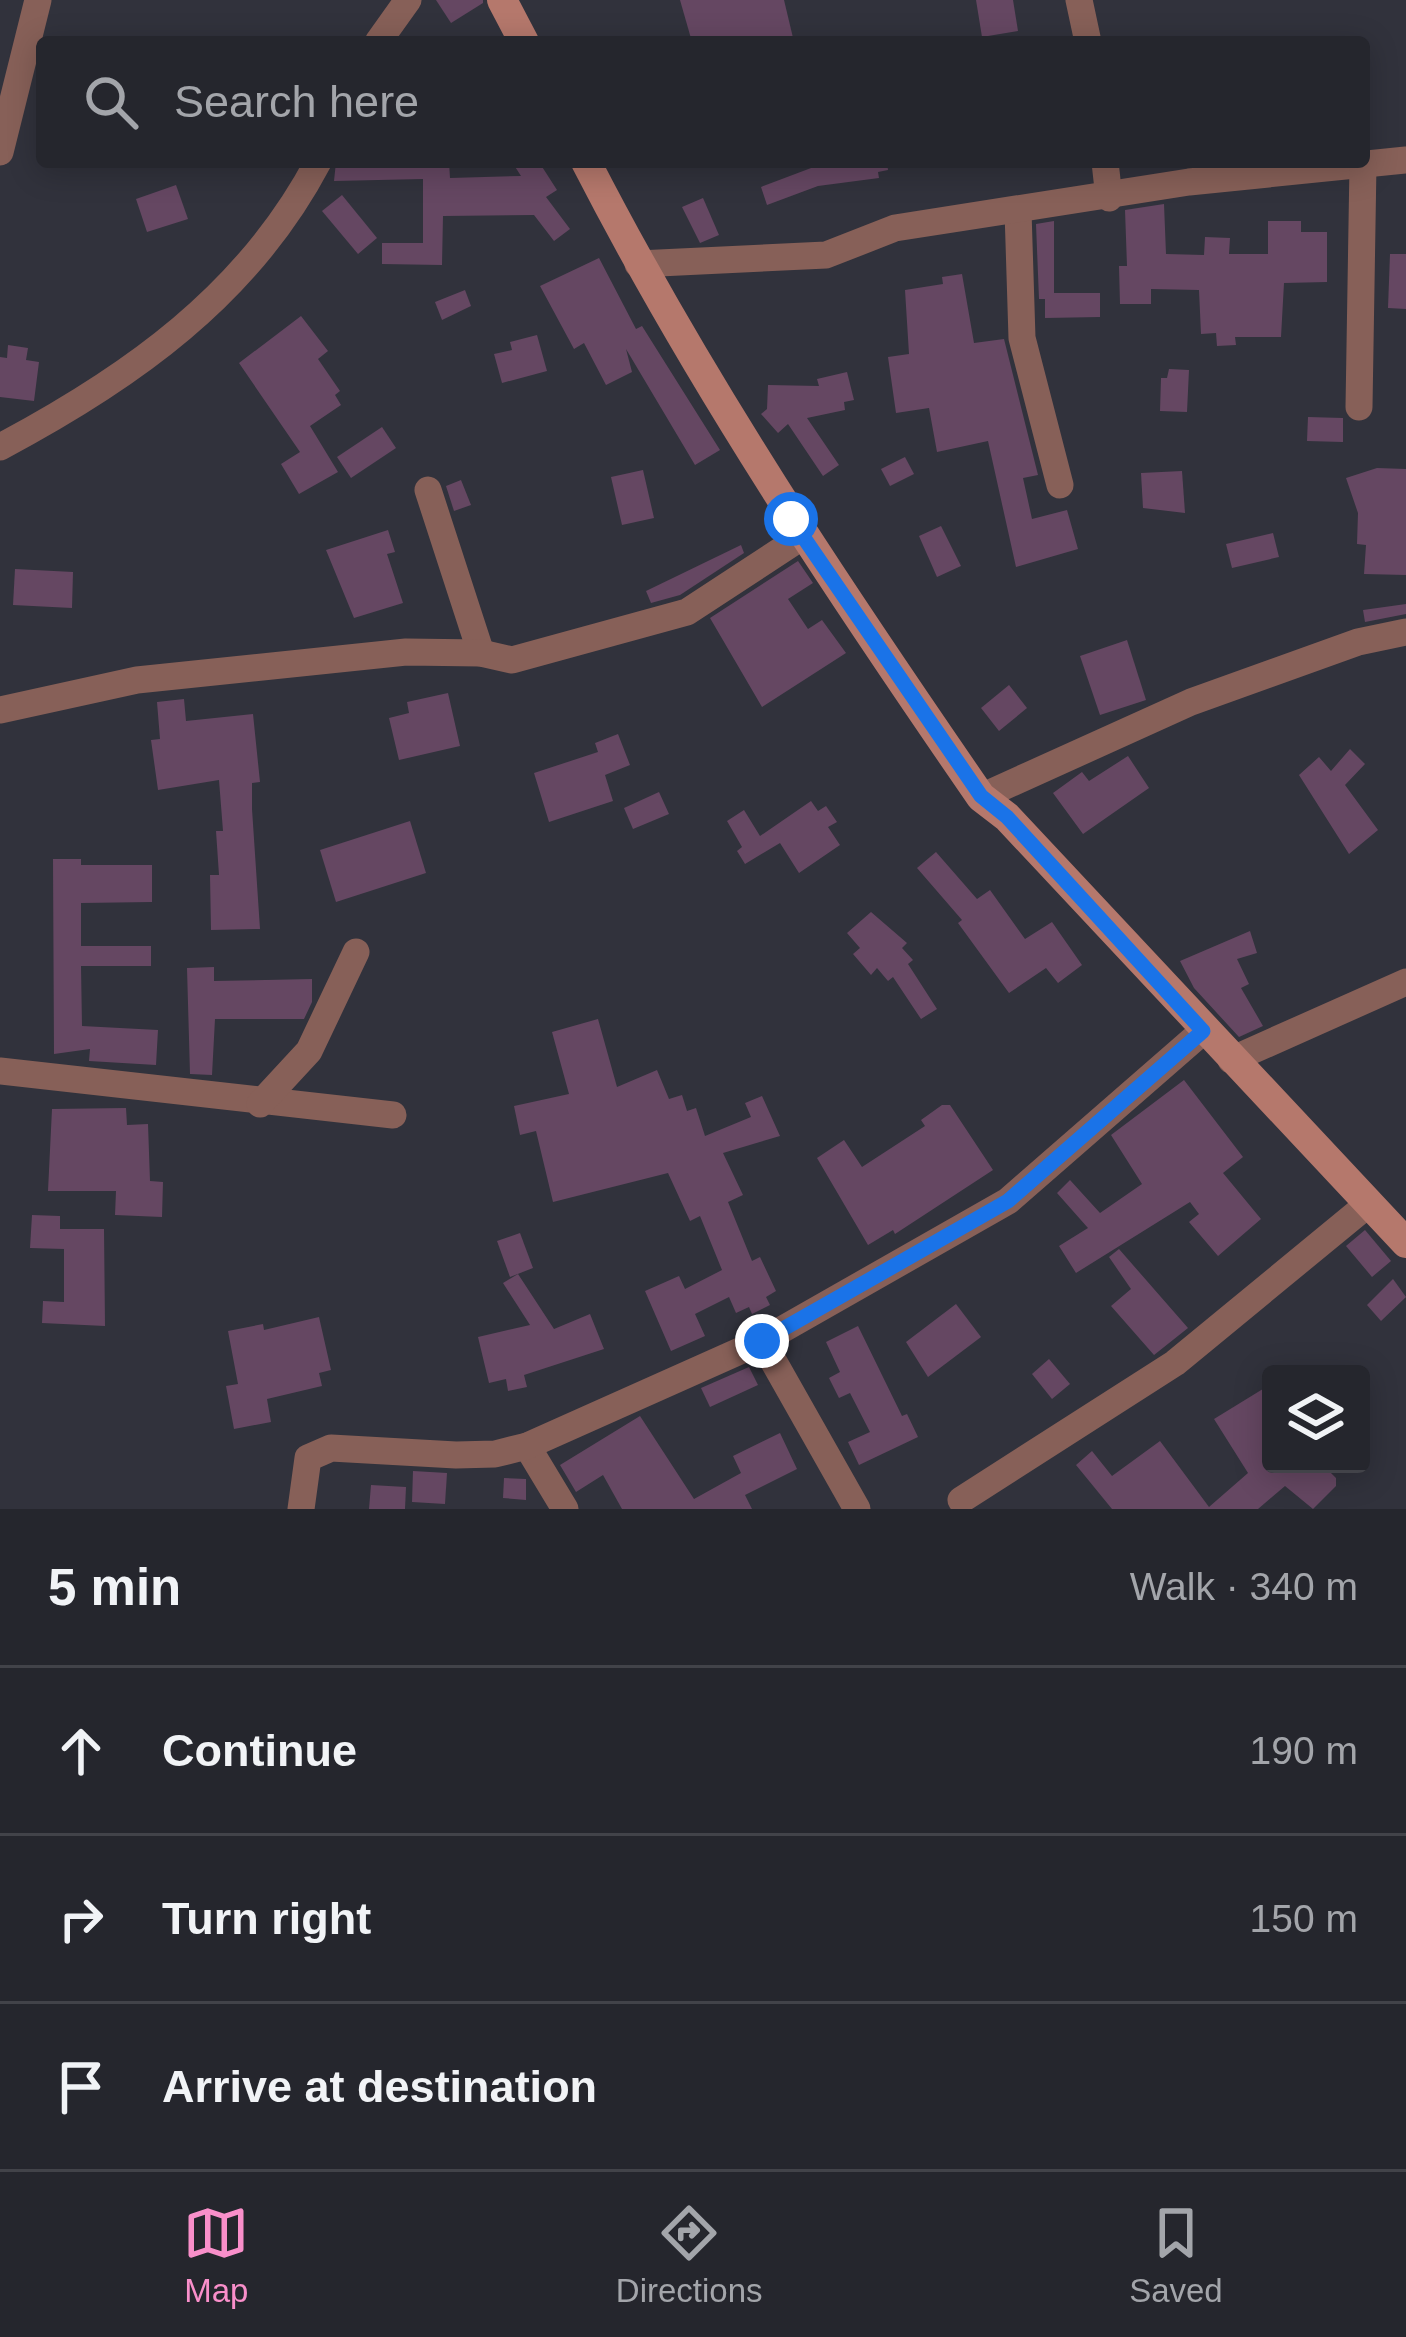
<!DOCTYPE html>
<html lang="en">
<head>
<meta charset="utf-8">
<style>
	:root { --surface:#25262d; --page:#2d2e35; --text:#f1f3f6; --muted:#a3a5aa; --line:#424349; --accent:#f98fca }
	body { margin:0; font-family:Helvetica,sans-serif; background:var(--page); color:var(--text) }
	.controls { position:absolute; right:36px; bottom:36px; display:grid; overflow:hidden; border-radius:12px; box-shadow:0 6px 30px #0003 }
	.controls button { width:108px; height:108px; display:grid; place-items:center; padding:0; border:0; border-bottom:3px solid var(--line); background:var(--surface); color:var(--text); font:60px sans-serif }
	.stop { position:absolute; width:36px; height:36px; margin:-27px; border:9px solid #1a73e8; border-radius:50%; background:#fff }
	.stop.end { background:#1a73e8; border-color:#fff; box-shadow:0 3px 12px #0008 }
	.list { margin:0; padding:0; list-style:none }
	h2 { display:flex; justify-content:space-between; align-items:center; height:156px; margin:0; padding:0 48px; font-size:51px }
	h2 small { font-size:39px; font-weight:400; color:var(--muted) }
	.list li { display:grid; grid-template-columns:78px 1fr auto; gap:36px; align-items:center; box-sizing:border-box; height:168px; padding:0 48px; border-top:3px solid var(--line) }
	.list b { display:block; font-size:45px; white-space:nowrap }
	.list em { font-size:39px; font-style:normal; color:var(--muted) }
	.icon { flex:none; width:66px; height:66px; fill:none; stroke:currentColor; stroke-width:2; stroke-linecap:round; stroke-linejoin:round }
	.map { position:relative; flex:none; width:1406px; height:1509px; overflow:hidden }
	.search { position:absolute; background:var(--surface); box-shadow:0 6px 30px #0003; left:36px; right:36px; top:36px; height:132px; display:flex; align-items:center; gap:30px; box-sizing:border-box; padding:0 42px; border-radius:12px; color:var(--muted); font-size:45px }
	.sheet { height:660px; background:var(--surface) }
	nav { display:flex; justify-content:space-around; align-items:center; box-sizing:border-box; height:168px; border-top:3px solid var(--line); background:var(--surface); font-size:33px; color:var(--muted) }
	nav a { display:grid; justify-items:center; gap:6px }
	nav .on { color:var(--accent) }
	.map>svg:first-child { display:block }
</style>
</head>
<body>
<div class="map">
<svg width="1406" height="1509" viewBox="0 0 1406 1509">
	<rect width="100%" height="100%" fill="#31323c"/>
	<g fill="#654762">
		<polygon points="436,0 483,0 483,3 451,23"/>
		<polygon points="680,0 784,0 794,42 692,42"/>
		<polygon points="976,0 1013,0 1018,31 982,37"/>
		<polygon points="336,162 449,162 450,178 521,176 512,162 539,162 557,190 546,197 570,229 554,241 534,215 443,216 442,265 382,264 382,243 423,243 423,179 334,181"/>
		<polygon points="827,162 887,162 888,170 878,172 879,178 818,186 767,205 761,187"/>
		<polygon points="176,185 188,219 147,232 136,199"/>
		<polygon points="342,195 377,238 358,254 322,211"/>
		<polygon points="703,198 719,235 700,243 682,207"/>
		<polygon points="1164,204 1166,254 1204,255 1205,237 1230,238 1229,254 1268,254 1268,221 1301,221 1301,232 1327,232 1327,282 1284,283 1281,337 1235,337 1236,345 1217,346 1216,333 1201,334 1199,290 1151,289 1151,304 1120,304 1119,266 1127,266 1125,210"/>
		<polygon points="1054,221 1054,293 1100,293 1100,317 1045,318 1045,299 1039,299 1036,224"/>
		<polygon points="1390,254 1406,254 1406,309 1388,308"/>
		<polygon points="599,258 636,329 642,326 720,450 695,465 626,349 632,372 606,385 584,343 574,349 540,286"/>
		<polygon points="962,274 974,343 1004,339 1038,475 1023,478 1032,519 1067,510 1078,549 1016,567 988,441 937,452 929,408 896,413 888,357 909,354 905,290 943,284 942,277"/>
		<polygon points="465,290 471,306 442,320 435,302"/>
		<polygon points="301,316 328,351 318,359 340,391 335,395 341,405 310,426 338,472 299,494 281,464 300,452 239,363"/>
		<polygon points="537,335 547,371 502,383 494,354 512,350 510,342"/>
		<polygon points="8,345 28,348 26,360 39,362 34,401 0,397 0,357 7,358"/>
		<polygon points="1169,369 1189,370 1187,412 1160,411 1161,378 1167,378"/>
		<polygon points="847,372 854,400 844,402 845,410 807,418 839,465 823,476 788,424 778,433 761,414 767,409 768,385 819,386 817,379"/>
		<polygon points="1308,417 1343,418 1343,442 1307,441"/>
		<polygon points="382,427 396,448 351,478 337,457"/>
		<polygon points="905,457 914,474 890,486 881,469"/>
		<polygon points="1377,468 1406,469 1406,575 1364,574 1366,545 1357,544 1358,513 1346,478"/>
		<polygon points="643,470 654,518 622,525 611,477"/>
		<polygon points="1182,471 1185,513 1143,508 1141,473"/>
		<polygon points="461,480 471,505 454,511 446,486"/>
		<polygon points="941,526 961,566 937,577 919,536"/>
		<polygon points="388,530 395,552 387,554 403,603 354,618 326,550"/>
		<polygon points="1273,533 1279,557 1232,568 1226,544"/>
		<polygon points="741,545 744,553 680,595 651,603 646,591"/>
		<polygon points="798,561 813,583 788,599 808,629 822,620 846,653 762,707 710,618"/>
		<polygon points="15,569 73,572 72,608 13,605"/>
		<polygon points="1406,604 1406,614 1365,622 1363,610"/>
		<polygon points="1127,640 1146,700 1100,715 1080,656"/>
		<polygon points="1009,685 1027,708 999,731 981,708"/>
		<polygon points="448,693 460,746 399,760 389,718 409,713 407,702"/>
		<polygon points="184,699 186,721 253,714 260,782 252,783 252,809 260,929 211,930 210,875 219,875 216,831 223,831 219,780 158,790 151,740 160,739 157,702"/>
		<polygon points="618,734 630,765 605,775 613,801 549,822 534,773 598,752 595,743"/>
		<polygon points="1350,749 1365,764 1345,785 1378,830 1349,854 1299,775 1319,757 1331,771"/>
		<polygon points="1128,756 1149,788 1083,834 1053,793 1082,772 1089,781"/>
		<polygon points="659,792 669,814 633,829 624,808"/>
		<polygon points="811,801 818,811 826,806 837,822 828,827 840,845 799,873 780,843 745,864 737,851 742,847 727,821 744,810 760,836"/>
		<polygon points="410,821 426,873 336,902 320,850"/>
		<polygon points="936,852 977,899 990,890 1025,939 1052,922 1082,965 1058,983 1046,968 1009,993 958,923 962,920 917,868"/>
		<polygon points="53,859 81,859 81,865 152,865 152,902 81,903 81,946 151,946 151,966 81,966 82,1026 158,1030 156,1065 89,1061 90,1049 54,1054"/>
		<polygon points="871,912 907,943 902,948 913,960 908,964 937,1009 921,1019 893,977 888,981 877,968 871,975 853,954 860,948 847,933"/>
		<polygon points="1250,931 1257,953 1237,959 1249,984 1241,988 1263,1026 1239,1037 1194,988 1180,961"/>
		<polygon points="214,967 214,981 312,979 312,1002 304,1019 215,1019 212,1075 190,1074 187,968"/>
		<polygon points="598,1019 617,1087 657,1070 669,1099 682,1095 687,1111 696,1108 705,1136 751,1117 745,1103 762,1096 780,1136 723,1153 743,1195 728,1202 752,1261 760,1257 776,1291 766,1297 770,1305 752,1314 749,1307 736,1313 729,1297 695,1314 705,1336 671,1351 645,1291 679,1276 685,1289 722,1270 700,1216 690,1221 668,1173 553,1202 536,1131 520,1135 514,1106 569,1094 552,1032"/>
		<polygon points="1184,1080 1243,1157 1223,1173 1261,1219 1218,1256 1189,1222 1199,1214 1190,1202 1076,1273 1059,1246 1088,1228 1057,1193 1070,1180 1100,1213 1142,1184 1111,1135"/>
		<polygon points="942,1105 950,1105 993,1170 895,1234 893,1230 868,1245 817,1158 844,1140 862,1167 925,1126 921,1120"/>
		<polygon points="126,1108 127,1125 148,1124 150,1181 163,1182 162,1217 115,1215 116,1191 48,1191 52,1109"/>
		<polygon points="32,1215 60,1216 60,1229 104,1229 105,1326 42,1323 43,1301 64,1302 64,1249 30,1248"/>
		<polygon points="1365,1230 1391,1261 1372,1277 1346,1246"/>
		<polygon points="520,1233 533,1268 510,1277 497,1241"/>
		<polygon points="1119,1249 1188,1328 1154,1355 1111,1306 1131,1289 1109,1257"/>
		<polygon points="518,1274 554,1329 590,1314 604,1349 524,1375 527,1387 508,1391 506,1379 489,1383 478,1337 530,1325 503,1283"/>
		<polygon points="1393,1279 1406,1297 1381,1321 1367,1305"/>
		<polygon points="956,1304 981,1337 928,1377 906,1342"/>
		<polygon points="319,1317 331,1370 319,1373 322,1386 267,1399 271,1422 234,1429 226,1386 238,1384 228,1331 263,1324 264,1330"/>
		<polygon points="858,1326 902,1416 907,1414 918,1437 859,1465 848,1442 870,1432 850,1393 839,1398 829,1378 840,1372 826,1342"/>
		<polygon points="1049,1359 1070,1384 1052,1399 1032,1374"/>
		<polygon points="749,1367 758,1385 710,1407 701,1388"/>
		<polygon points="1271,1384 1271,1464 1322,1464 1336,1478 1336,1486 1313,1509 1285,1486 1258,1509 1112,1509 1076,1465 1092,1451 1112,1476 1160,1441 1209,1507 1248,1473 1214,1419"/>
		<polygon points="640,1416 694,1499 741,1473 733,1456 780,1433 797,1469 745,1495 752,1509 622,1509 603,1475 576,1492 560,1465"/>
		<polygon points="413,1471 447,1473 445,1504 412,1502"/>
		<polygon points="504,1478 526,1479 526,1500 503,1498"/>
		<polygon points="371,1485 406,1487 405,1509 369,1509"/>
	</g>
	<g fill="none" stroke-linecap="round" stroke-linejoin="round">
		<g stroke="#876058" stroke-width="27">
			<polyline points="1079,0 1088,42"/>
			<polyline points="378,42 408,0"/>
			<polyline points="0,152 38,0"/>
			<polyline points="1105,162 1109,198"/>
			<polyline points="1018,211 1022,338 1060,485"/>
			<polyline points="638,264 826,255 895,228 1189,182 1406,160"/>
			<polyline points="1359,407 1363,164"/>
			<path d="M 0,447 C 130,378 248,295 318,162"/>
			<polyline points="428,490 481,653"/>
			<polyline points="0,710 137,680 406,652 481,653 512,660 687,612 803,536"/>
			<polyline points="981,797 1191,702 1358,642 1406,632"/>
			<polyline points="1231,1060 1406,982"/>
			<polyline points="0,1071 393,1115"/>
			<polyline points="260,1104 309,1051 356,952"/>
			<polyline points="762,1341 857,1509"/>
			<polyline points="527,1446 565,1509"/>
			<polyline points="961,1500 1175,1363 1367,1205"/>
			<polyline points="301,1509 308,1458 331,1448 456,1455 495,1454 527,1446 762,1341 1008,1201 1203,1031"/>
		</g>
		<g stroke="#b5786c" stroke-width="30">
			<polyline points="502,0 524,42"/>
			<path d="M 586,162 C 700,384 839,591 981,797 L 1007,817 L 1406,1243"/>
		</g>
	</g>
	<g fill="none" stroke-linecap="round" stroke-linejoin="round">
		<polyline stroke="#1a73e8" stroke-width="15" points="762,1341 1008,1201 1203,1031 1007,817 981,796 791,519"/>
	</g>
</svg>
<div class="controls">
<button><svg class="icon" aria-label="layers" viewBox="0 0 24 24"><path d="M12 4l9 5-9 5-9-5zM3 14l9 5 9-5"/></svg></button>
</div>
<div class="stop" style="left:791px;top:519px"></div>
<div class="stop end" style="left:762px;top:1341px"></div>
<div class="search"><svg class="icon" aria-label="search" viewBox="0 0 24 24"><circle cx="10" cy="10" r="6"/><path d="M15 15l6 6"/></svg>Search here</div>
</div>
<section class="sheet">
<h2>5 min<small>Walk · 340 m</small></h2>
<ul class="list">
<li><svg class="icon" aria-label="ahead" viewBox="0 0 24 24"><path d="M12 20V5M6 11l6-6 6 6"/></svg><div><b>Continue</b></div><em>190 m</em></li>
<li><svg class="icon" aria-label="right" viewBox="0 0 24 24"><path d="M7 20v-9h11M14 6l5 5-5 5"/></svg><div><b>Turn right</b></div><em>150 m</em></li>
<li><svg class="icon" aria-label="arrive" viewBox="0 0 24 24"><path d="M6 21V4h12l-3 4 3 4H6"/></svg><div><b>Arrive at destination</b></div></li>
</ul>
</section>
<nav>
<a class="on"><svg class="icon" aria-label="map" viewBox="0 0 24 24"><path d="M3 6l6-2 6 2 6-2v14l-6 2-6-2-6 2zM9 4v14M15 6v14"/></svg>Map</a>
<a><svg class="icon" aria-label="directions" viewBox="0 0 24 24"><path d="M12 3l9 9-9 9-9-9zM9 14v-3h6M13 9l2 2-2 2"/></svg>Directions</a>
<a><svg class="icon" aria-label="saved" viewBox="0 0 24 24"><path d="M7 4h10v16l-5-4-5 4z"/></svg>Saved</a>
</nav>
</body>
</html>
